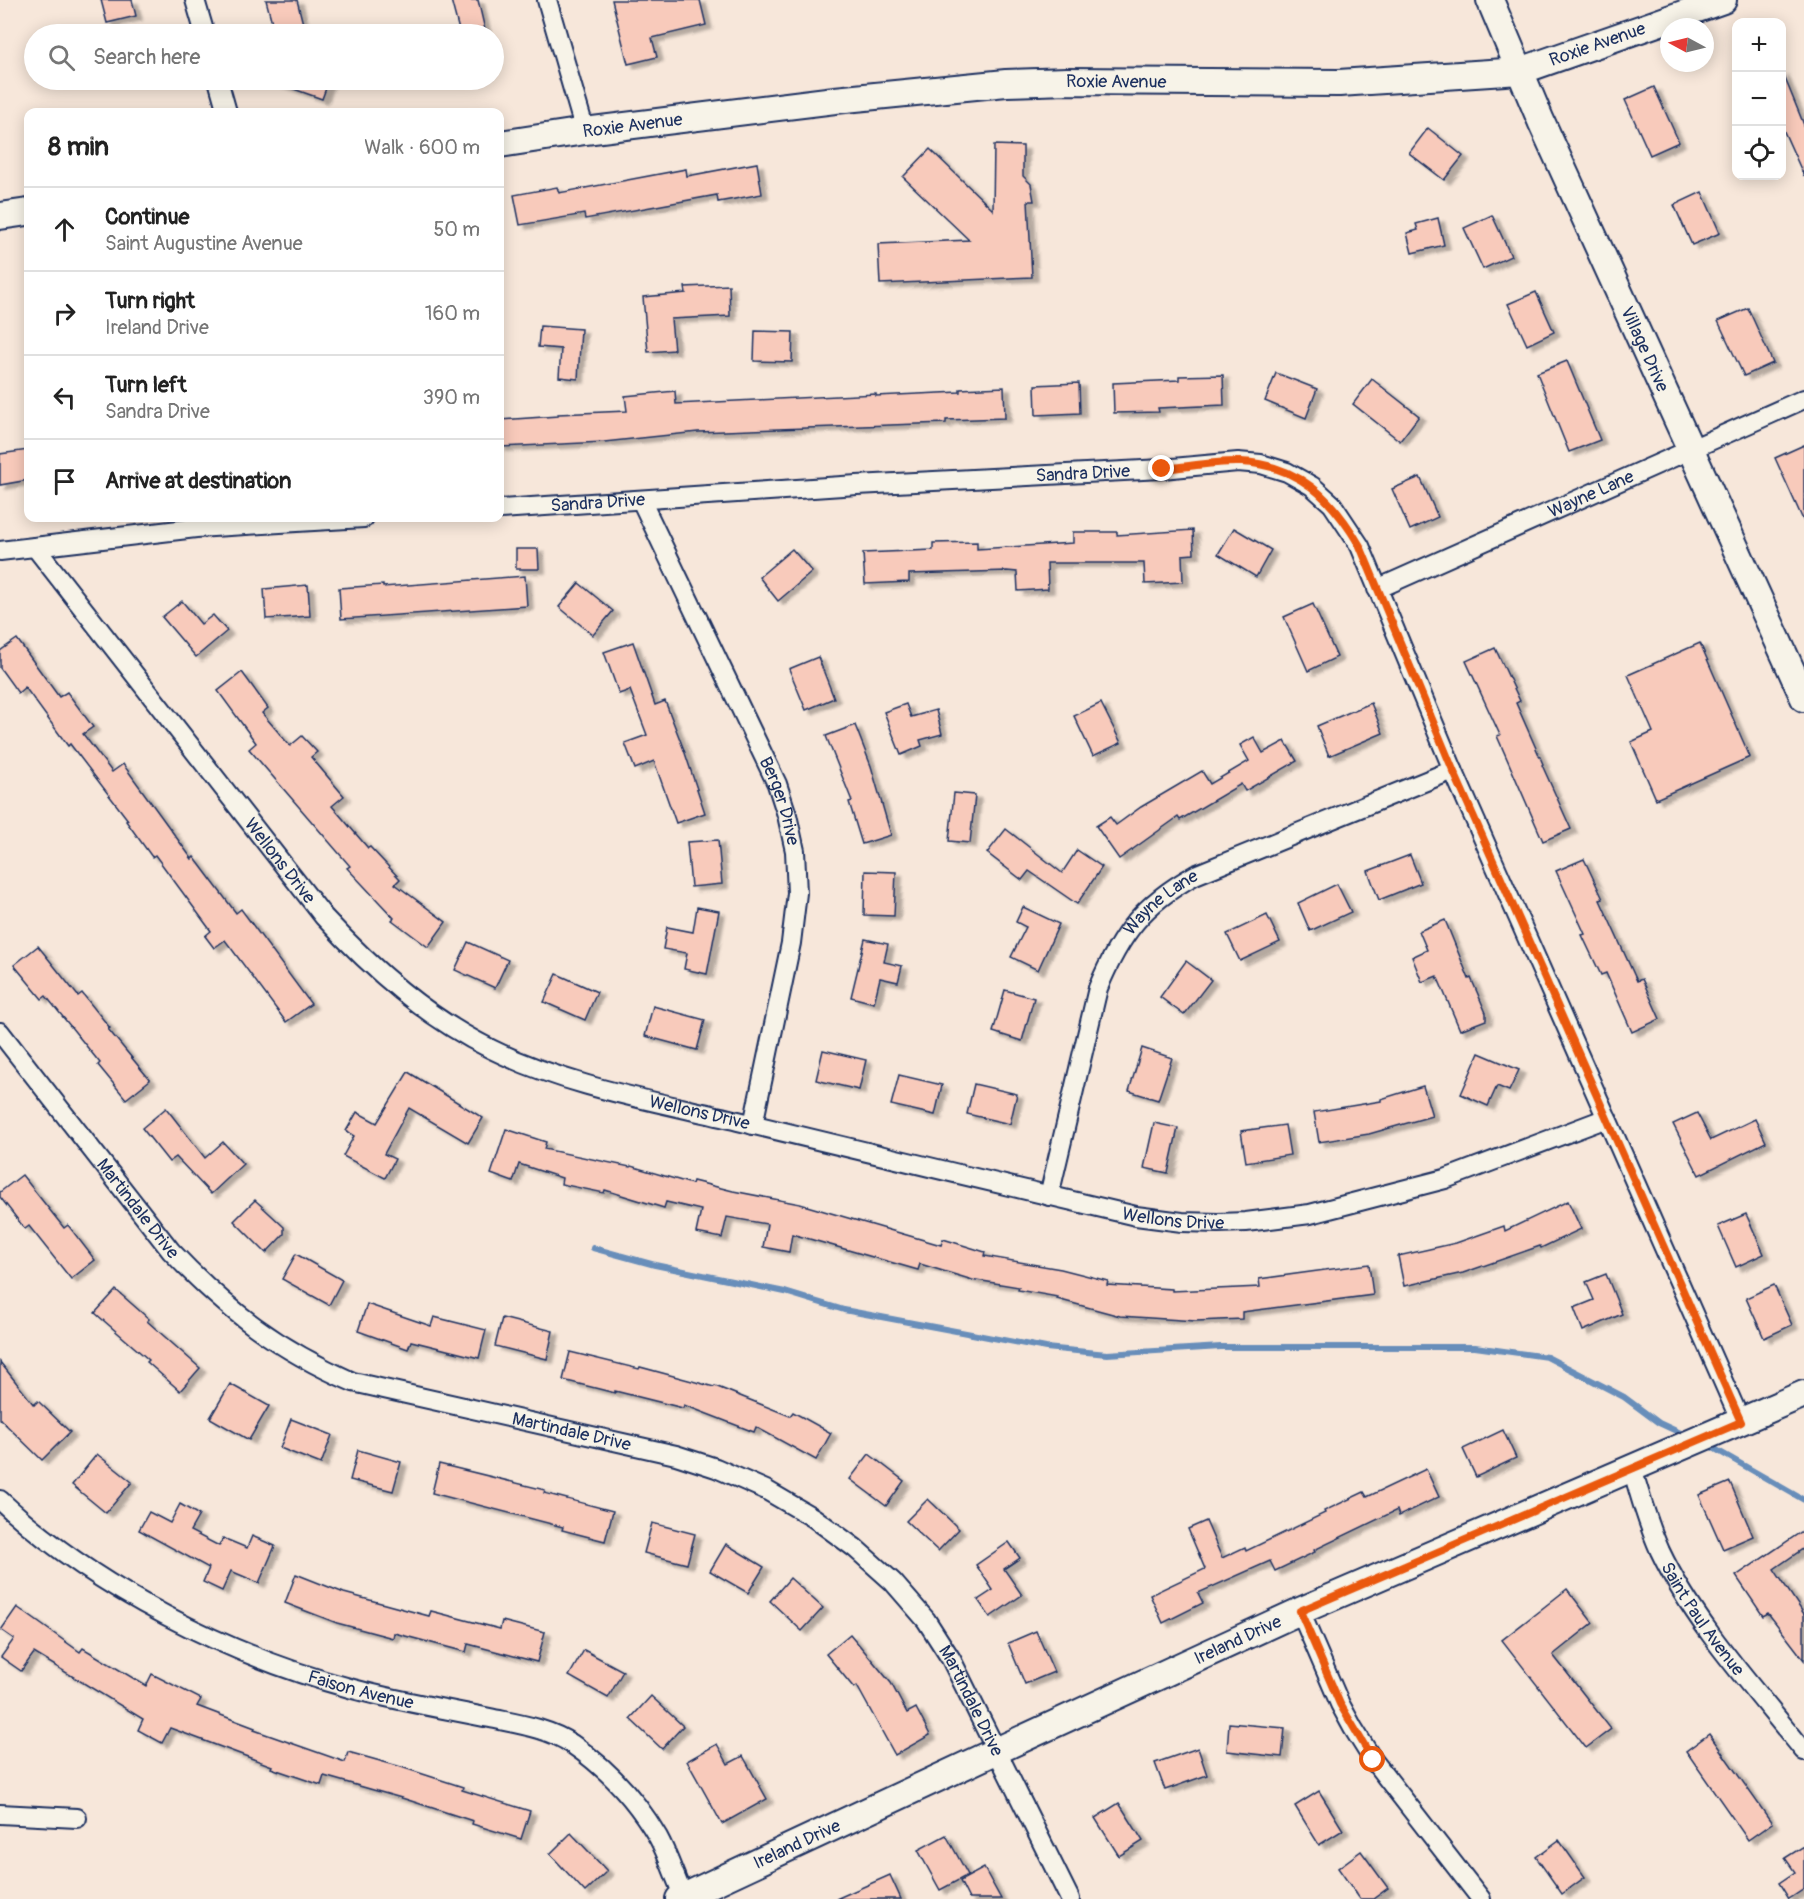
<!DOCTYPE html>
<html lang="en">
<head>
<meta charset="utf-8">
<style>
	:root { --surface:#fff; --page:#f2f2f2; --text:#222; --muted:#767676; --line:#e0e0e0 }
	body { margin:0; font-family:Pangolin,sans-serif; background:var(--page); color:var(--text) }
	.controls { position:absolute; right:18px; top:18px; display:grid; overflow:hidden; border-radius:12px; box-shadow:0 3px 15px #0003 }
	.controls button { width:54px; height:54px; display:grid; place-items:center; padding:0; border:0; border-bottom:2px solid var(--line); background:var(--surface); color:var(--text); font:30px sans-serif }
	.compass { position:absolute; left:1660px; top:18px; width:54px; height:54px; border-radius:50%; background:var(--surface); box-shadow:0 3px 15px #0003; rotate:277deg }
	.stop { position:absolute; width:18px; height:18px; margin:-14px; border:4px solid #ea580c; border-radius:50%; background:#fff }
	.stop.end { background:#ea580c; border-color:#fff; box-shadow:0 2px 6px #0008 }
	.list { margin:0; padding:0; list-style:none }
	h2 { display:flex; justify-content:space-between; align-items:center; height:78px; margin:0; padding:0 24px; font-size:26px }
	h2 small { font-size:20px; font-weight:400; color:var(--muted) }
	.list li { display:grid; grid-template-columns:39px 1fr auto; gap:18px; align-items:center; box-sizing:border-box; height:84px; padding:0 24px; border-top:2px solid var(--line) }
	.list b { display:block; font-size:22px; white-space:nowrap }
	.list p { margin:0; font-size:20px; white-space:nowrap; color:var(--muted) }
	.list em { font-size:20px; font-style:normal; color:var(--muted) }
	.icon { flex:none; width:33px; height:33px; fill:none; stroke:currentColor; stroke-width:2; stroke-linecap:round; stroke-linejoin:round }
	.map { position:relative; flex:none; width:1804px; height:1899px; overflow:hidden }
	.search { position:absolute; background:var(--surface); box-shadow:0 3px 15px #0003; left:24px; top:24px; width:480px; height:66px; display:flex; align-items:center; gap:15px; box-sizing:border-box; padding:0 21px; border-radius:33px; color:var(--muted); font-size:22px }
	.panel { position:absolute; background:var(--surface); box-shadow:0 3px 15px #0003; left:24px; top:108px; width:480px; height:414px; border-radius:12px }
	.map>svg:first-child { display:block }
</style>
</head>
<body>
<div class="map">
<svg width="1804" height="1899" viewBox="0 0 1804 1899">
	<defs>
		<filter id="shadow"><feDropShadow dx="6" dy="4" stdDeviation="1.5" flood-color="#0004"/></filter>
	</defs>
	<rect width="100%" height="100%" fill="#f7e7da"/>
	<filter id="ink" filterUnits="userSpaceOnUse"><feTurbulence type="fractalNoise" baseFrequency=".0167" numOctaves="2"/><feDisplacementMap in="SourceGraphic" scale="12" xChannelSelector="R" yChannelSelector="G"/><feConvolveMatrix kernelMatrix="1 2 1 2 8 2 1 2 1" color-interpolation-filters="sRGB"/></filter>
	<g filter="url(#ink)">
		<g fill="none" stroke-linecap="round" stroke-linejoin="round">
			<g stroke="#688eba" stroke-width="6">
				<polyline points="593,1248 655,1265 785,1292 844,1310 1046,1348 1107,1354 1221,1347 1475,1347 1547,1357 1624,1397 1659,1423 1687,1436"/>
				<polyline points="1708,1445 1804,1500"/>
			</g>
		</g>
		<g fill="#f8cabb" stroke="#1b2f5e" stroke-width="1.5" filter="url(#shadow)">
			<polygon points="101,0 132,0 136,16 107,23"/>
			<polygon points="266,0 297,0 304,28 275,34"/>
			<polygon points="451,0 478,0 486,34 460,34"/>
			<polygon points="612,0 700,0 706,25 652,38 657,57 628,64"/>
			<polygon points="1782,71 1804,125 1804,176 1782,127"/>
			<polygon points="274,80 329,80 322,99 274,82"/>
			<polygon points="1654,87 1679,142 1650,155 1625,100"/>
			<polygon points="1428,128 1463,156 1444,180 1409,153"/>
			<polygon points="994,145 1023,146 1023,176 1031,184 1034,201 1028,201 1032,277 880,284 878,244 969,240 903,177 930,149 993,210"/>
			<polygon points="757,163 762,194 718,202 717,195 585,219 584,214 520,225 514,195 557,187 559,193 686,169 687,176"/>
			<polygon points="1702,192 1720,233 1692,245 1674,205"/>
			<polygon points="1492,215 1511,256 1483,269 1464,228"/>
			<polygon points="1438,218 1444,245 1412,253 1407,233 1418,230 1416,224"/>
			<polygon points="729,285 730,316 671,319 674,350 648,352 643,297 686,293 685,287"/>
			<polygon points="1536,292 1554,332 1527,345 1508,304"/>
			<polygon points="1748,308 1773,363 1744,376 1718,321"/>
			<polygon points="540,326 581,329 578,379 559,377 561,349 538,347"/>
			<polygon points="755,331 793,332 792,362 754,361"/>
			<polygon points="1567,361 1600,440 1569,452 1537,373"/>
			<polygon points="1276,373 1317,389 1306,418 1265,401"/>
			<polygon points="1223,375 1224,405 1158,408 1159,412 1114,413 1113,383 1179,380 1179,376"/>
			<polygon points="1372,379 1419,416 1400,441 1353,404"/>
			<polygon points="1079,383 1080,413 1036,415 1035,385"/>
			<polygon points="1004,387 1005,418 946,420 946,423 698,432 604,442 500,447 500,420 558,416 558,414 627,411 625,396 675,391 676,404 876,394 876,396 960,392 960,389"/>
			<polygon points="1804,445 1804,522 1775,458"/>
			<polygon points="28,450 28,480 0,485 0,454"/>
			<polygon points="1420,477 1438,517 1410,530 1392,489"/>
			<polygon points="1234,528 1271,550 1256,577 1218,554"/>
			<polygon points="1193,530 1194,554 1182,555 1183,582 1145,584 1144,563 1047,563 1048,589 1018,591 1017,572 1007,571 909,574 909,582 865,584 863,553 933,550 933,543 977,542 977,549 1073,543 1073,532 1117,532 1117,535"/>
			<polygon points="516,549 538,549 539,569 516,569"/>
			<polygon points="792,549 812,572 778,601 759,577"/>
			<polygon points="525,576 527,606 341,619 339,588 383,585 383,587"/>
			<polygon points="579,583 613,611 593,635 559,607"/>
			<polygon points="308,585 310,616 266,619 264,589"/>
			<polygon points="182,601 201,624 213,615 227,631 196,657 162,617"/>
			<polygon points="1313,604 1337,657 1308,671 1284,617"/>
			<polygon points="17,639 59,697 67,692 93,727 83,734 112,772 123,764 192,859 194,857 236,913 241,909 311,1004 286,1022 225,940 214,948 205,936 211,931 155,855 152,857 126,821 128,820 70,744 68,746 25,687 18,693 0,668 0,651"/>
			<polygon points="633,642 655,705 665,701 684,750 705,813 676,823 654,761 635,769 625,743 647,735 630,690 619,694 604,652"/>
			<polygon points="1700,643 1750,757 1656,799 1631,742 1653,732 1628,675"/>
			<polygon points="1495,648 1520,701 1516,703 1543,764 1542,765 1571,829 1543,841 1497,736 1500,735 1466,661"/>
			<polygon points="818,657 834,698 806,710 789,669"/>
			<polygon points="242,672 268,708 262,713 290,746 302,736 317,752 311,757 344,796 332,806 368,848 370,847 400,879 395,884 446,922 428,947 392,920 394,918 347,868 350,866 249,749 256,743 218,691"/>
			<polygon points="1101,703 1121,743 1093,756 1074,716"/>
			<polygon points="1371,703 1383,733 1329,756 1317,726"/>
			<polygon points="906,704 911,717 936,710 942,734 920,740 922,746 901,755 884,712"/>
			<polygon points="855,725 871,766 891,835 862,844 849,802 852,801 826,736"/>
			<polygon points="1254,737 1263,753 1285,741 1297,761 1245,791 1241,784 1180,820 1178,817 1119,859 1096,826 1110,817 1116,825 1141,807 1202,771 1210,784 1249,761 1240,745"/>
			<polygon points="954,793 975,795 970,843 949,841"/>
			<polygon points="1006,829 1062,873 1077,850 1102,867 1077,904 1029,871 1022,880 987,853"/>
			<polygon points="718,840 722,884 691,887 687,842"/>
			<polygon points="1410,855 1421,883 1379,900 1368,871"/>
			<polygon points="1584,859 1603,899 1600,900 1637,981 1642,979 1660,1019 1632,1032 1606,973 1601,975 1582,935 1585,934 1556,871"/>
			<polygon points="865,871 896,872 894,916 864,915"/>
			<polygon points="1337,884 1351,912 1310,931 1298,903"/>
			<polygon points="697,907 719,911 707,974 684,969 687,953 663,949 667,927 693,932"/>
			<polygon points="1023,907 1059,924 1038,970 1011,957 1026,927 1016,922"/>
			<polygon points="1267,915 1280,942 1240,961 1227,934"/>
			<polygon points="1445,920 1469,979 1471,978 1486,1013 1486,1020 1460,1030 1437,976 1422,982 1412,957 1427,950 1419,931"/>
			<polygon points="865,939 888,944 884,962 902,966 898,982 880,978 874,1003 851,997"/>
			<polygon points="468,942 508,960 495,988 455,970"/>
			<polygon points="38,946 78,996 82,993 110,1028 108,1029 150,1080 126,1099 98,1065 100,1063 46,996 42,999 14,965"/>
			<polygon points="1186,961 1211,980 1184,1015 1160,997"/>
			<polygon points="557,974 597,992 585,1020 544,1002"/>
			<polygon points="1005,990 1034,998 1022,1041 993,1032"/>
			<polygon points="653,1006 705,1020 697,1050 645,1036"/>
			<polygon points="1142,1048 1172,1058 1158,1100 1129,1091"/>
			<polygon points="823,1050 866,1060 859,1090 816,1080"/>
			<polygon points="1479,1053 1519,1070 1509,1091 1497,1086 1488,1106 1461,1094"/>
			<polygon points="408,1072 483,1118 468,1143 409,1108 384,1154 395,1159 385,1178 343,1156 354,1136 346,1131 357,1112 377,1123"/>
			<polygon points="899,1075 942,1085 935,1115 891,1105"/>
			<polygon points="974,1084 1017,1094 1010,1124 967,1114"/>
			<polygon points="1423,1086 1432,1116 1369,1134 1319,1142 1314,1112 1381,1101 1381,1099"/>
			<polygon points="166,1108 205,1158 223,1142 243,1164 211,1194 176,1157 169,1162 142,1128"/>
			<polygon points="1697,1113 1711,1140 1755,1119 1766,1142 1699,1175 1673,1124"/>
			<polygon points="1154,1123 1178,1128 1168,1173 1144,1168"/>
			<polygon points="1285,1125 1290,1155 1246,1162 1241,1131"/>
			<polygon points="506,1129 546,1142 544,1149 630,1167 631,1166 692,1184 693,1181 733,1191 800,1204 941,1245 943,1239 985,1252 984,1256 1061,1269 1108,1281 1107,1285 1172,1289 1172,1291 1260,1287 1259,1279 1369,1264 1373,1295 1242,1312 1242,1319 1196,1321 1120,1316 1057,1299 1058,1297 1018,1290 1019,1287 976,1280 976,1281 920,1264 918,1270 792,1234 789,1252 763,1247 767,1224 727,1217 722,1238 696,1233 701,1210 666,1202 664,1208 605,1190 604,1193 561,1184 562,1178 519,1164 513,1182 491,1174"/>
			<polygon points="22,1175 64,1228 68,1225 95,1260 71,1279 29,1226 25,1229 0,1197 0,1192"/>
			<polygon points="255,1200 284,1227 284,1234 266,1253 234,1221"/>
			<polygon points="1568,1201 1581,1229 1541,1248 1540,1246 1463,1273 1404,1286 1398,1256 1456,1243 1504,1226 1505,1231"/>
			<polygon points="1746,1214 1764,1254 1736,1267 1718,1226"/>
			<polygon points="296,1254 342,1280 329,1305 282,1279"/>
			<polygon points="1606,1274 1622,1314 1583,1331 1574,1308 1594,1300 1586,1282"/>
			<polygon points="1774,1285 1792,1325 1764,1338 1746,1298"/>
			<polygon points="116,1290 149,1319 147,1321 200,1368 180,1391 147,1362 149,1360 95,1313"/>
			<polygon points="367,1304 431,1326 434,1317 486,1330 479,1358 411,1341 408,1349 358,1331"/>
			<polygon points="502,1318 553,1331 547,1359 495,1346"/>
			<polygon points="570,1352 639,1369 640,1367 714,1387 715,1386 790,1416 793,1412 831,1433 816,1460 756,1427 754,1432 684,1405 683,1408 615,1391 615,1393 563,1380"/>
			<polygon points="0,1362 34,1405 38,1401 70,1432 42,1460 0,1419"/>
			<polygon points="230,1384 269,1406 249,1440 210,1418"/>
			<polygon points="291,1419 332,1435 321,1464 280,1448"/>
			<polygon points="1503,1430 1516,1458 1476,1477 1463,1449"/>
			<polygon points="358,1450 401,1462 393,1491 350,1480"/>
			<polygon points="97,1454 132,1482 106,1513 72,1485"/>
			<polygon points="869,1454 904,1481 886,1506 850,1479"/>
			<polygon points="439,1464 545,1490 544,1493 613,1511 605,1541 562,1530 563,1527 432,1493"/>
			<polygon points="1426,1469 1439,1497 1399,1516 1397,1510 1314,1550 1315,1552 1275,1571 1270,1561 1198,1593 1203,1603 1163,1623 1150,1595 1205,1569 1188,1529 1206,1521 1222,1558 1245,1547 1246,1551 1325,1513 1324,1511 1364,1492 1367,1497"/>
			<polygon points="1730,1482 1753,1536 1723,1549 1699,1495"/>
			<polygon points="928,1499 959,1529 938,1551 906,1521"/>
			<polygon points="180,1504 199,1515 190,1531 219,1546 223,1538 247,1548 252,1536 275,1546 259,1583 231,1571 222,1591 203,1582 209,1568 139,1530 149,1512 170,1523"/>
			<polygon points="652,1523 695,1534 687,1564 644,1553"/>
			<polygon points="1804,1530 1804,1548 1774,1569 1804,1614 1804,1660 1768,1613 1763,1616 1736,1576"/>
			<polygon points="1009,1542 1020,1558 1004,1569 1022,1595 990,1617 978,1600 993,1590 976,1565"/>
			<polygon points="726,1544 764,1567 748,1593 710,1571"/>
			<polygon points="296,1574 344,1593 429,1616 431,1611 500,1629 502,1621 545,1632 537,1662 468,1644 466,1652 394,1633 393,1638 337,1623 285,1603"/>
			<polygon points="790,1578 823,1608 802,1631 770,1601"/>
			<polygon points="1567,1589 1593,1623 1553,1655 1611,1729 1586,1748 1502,1640"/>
			<polygon points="17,1607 80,1652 83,1648 146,1686 152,1674 201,1699 197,1706 255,1728 254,1730 345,1762 348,1752 398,1766 463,1787 462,1790 530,1811 521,1839 472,1824 473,1821 405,1799 324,1776 321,1785 271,1768 272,1766 170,1728 162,1743 138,1730 143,1719 34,1653 21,1671 1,1657 14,1639 1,1630"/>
			<polygon points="1036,1631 1054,1672 1025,1684 1008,1643"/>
			<polygon points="850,1634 891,1683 907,1713 916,1708 930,1735 895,1755 857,1686 854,1688 826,1654"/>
			<polygon points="584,1650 623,1671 608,1698 569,1676"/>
			<polygon points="651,1696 683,1726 662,1749 630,1719"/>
			<polygon points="1229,1723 1285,1728 1282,1757 1227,1751"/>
			<polygon points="1709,1734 1772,1823 1748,1840 1686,1751"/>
			<polygon points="717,1744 728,1764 743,1756 767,1799 722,1824 687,1761"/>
			<polygon points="1198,1748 1207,1775 1165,1790 1155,1763"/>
			<polygon points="1319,1791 1343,1830 1319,1845 1295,1806"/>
			<polygon points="1119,1803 1143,1841 1119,1856 1095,1818"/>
			<polygon points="571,1833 607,1871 585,1892 550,1854"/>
			<polygon points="946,1835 968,1875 940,1890 918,1850"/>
			<polygon points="1559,1840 1585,1877 1562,1894 1536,1857"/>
			<polygon points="1804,1846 1804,1889 1789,1899 1779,1883 1795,1872 1785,1858"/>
			<polygon points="1361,1851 1388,1888 1373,1899 1360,1899 1338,1868"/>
			<polygon points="984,1868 1001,1899 969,1899 960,1881"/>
			<polygon points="890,1875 901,1899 836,1899"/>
		</g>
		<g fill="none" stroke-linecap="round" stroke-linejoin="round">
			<defs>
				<g id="street">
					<polyline points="195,0 205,34"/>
					<polyline points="547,0 585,131"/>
					<polyline points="218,80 227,112"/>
					<path id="s1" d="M 641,500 L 777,784 L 787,815 L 795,851 L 797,893 L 791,943 L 753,1125"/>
					<path id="s2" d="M 500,509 L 857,485 L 1162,469 L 1238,462 L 1261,464 L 1287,472 L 1312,486 L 1332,504 L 1360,546 L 1453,770 L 1741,1422"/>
					<path id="s3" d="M 35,547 L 324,917 C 373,970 426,1017 491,1049 C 568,1087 655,1101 738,1121 C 871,1153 1003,1185 1136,1216 L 1182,1222 L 1218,1223 L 1246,1222 L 1310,1214 L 1445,1179 L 1607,1118"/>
					<polyline points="0,551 196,528 364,518"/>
					<path id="s4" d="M 1377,589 L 1804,399"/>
					<path id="s5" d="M 0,1032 L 171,1251 C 228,1311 277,1349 353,1382 L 676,1455 L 716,1468 L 766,1490 L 814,1518 L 855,1548 L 893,1582 L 926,1620 L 951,1659 L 1070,1899"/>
					<path id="s6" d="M 1049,1196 L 1098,988 C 1121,933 1143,904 1195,875 L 1453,770"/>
					<path id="s7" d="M 1632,1468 C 1640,1496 1648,1524 1660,1551 C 1695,1625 1753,1687 1804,1751"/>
					<path id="s8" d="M 0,1500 C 94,1588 229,1656 353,1689 C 398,1701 445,1709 490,1718 C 518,1724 548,1728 572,1744 C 607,1768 637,1801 658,1837 C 669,1857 675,1879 685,1899"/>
					<polyline points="1300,1611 1340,1704 1353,1728 1373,1760 1481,1899"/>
					<polyline points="0,1814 77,1818"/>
				</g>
				<g id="secondary">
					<path id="s9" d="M 1490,0 L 1541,121 L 1804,698"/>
					<path id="s10" d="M 500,144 L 585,131 L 835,100 L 1006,83 L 1067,81 L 1339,83 L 1520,71 L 1723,0"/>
					<polyline points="0,216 28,212"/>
					<path id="s11" d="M 679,1899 L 996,1751 L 1300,1611 L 1804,1394"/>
				</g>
			</defs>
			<use href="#street" stroke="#1b2f5e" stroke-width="22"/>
			<use href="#secondary" stroke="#1b2f5e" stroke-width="30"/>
			<use href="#street" stroke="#f7f3e8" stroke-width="18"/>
			<use href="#secondary" stroke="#f7f3e8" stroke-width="26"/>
		</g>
	</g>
	<g fill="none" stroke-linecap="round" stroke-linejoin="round" filter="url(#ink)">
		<path stroke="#ea580c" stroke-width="8" d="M 1162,469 C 1187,467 1215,461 1241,462 C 1299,465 1332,498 1360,546 L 1453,770 L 1741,1422 L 1300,1611 L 1340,1704 L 1373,1760"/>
	</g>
	<g text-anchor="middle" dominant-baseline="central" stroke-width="4.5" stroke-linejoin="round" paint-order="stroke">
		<g font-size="18" fill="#1b2f5e" stroke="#f7f3e8">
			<text stroke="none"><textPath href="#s10" startOffset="1106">Roxie Avenue</textPath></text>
			<text stroke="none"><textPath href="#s10" startOffset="620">Roxie Avenue</textPath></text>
			<text stroke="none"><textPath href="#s10" startOffset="134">Roxie Avenue</textPath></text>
			<text stroke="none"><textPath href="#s9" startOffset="382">Village Drive</textPath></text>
			<text stroke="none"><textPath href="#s2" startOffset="584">Sandra Drive</textPath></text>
			<text stroke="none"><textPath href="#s4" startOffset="234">Wayne Lane</textPath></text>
			<text stroke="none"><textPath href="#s2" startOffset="98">Sandra Drive</textPath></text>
			<text stroke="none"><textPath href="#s1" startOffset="332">Berger Drive</textPath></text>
			<text stroke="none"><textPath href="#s3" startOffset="398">Wellons Drive</textPath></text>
			<text stroke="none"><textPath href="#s6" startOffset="322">Wayne Lane</textPath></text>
			<text stroke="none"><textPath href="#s3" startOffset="902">Wellons Drive</textPath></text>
			<text stroke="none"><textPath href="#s5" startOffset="224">Martindale Drive</textPath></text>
			<text stroke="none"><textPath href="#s3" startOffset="1388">Wellons Drive</textPath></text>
			<text stroke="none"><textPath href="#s5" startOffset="728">Martindale Drive</textPath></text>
			<text stroke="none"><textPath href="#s7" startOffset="168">Saint Paul Avenue</textPath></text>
			<text stroke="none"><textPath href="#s11" startOffset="616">Ireland Drive</textPath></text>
			<text stroke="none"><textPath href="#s8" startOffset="412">Faison Avenue</textPath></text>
			<text stroke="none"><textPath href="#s5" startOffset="1232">Martindale Drive</textPath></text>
			<text stroke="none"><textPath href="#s11" startOffset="130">Ireland Drive</textPath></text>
		</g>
	</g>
</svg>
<div class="controls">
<button>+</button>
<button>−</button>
<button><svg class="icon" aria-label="locate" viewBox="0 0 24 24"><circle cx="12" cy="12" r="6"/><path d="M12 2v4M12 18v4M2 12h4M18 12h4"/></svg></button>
</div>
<svg class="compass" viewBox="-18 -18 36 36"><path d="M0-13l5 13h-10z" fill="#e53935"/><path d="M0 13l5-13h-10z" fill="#767676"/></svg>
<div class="stop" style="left:1373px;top:1760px"></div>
<div class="stop end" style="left:1162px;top:469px"></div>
<div class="search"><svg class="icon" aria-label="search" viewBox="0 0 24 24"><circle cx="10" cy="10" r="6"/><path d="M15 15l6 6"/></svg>Search here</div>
<section class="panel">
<h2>8 min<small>Walk · 600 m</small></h2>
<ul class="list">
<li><svg class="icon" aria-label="ahead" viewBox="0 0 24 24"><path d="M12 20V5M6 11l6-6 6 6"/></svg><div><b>Continue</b><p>Saint Augustine Avenue</p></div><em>50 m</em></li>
<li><svg class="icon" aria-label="right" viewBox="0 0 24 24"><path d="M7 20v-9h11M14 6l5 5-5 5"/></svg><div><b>Turn right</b><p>Ireland Drive</p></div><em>160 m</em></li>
<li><svg class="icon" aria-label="left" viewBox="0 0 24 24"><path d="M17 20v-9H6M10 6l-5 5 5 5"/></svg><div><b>Turn left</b><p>Sandra Drive</p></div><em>390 m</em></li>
<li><svg class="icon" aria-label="arrive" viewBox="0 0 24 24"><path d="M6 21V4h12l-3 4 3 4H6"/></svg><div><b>Arrive at destination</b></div></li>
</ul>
</section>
</div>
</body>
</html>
